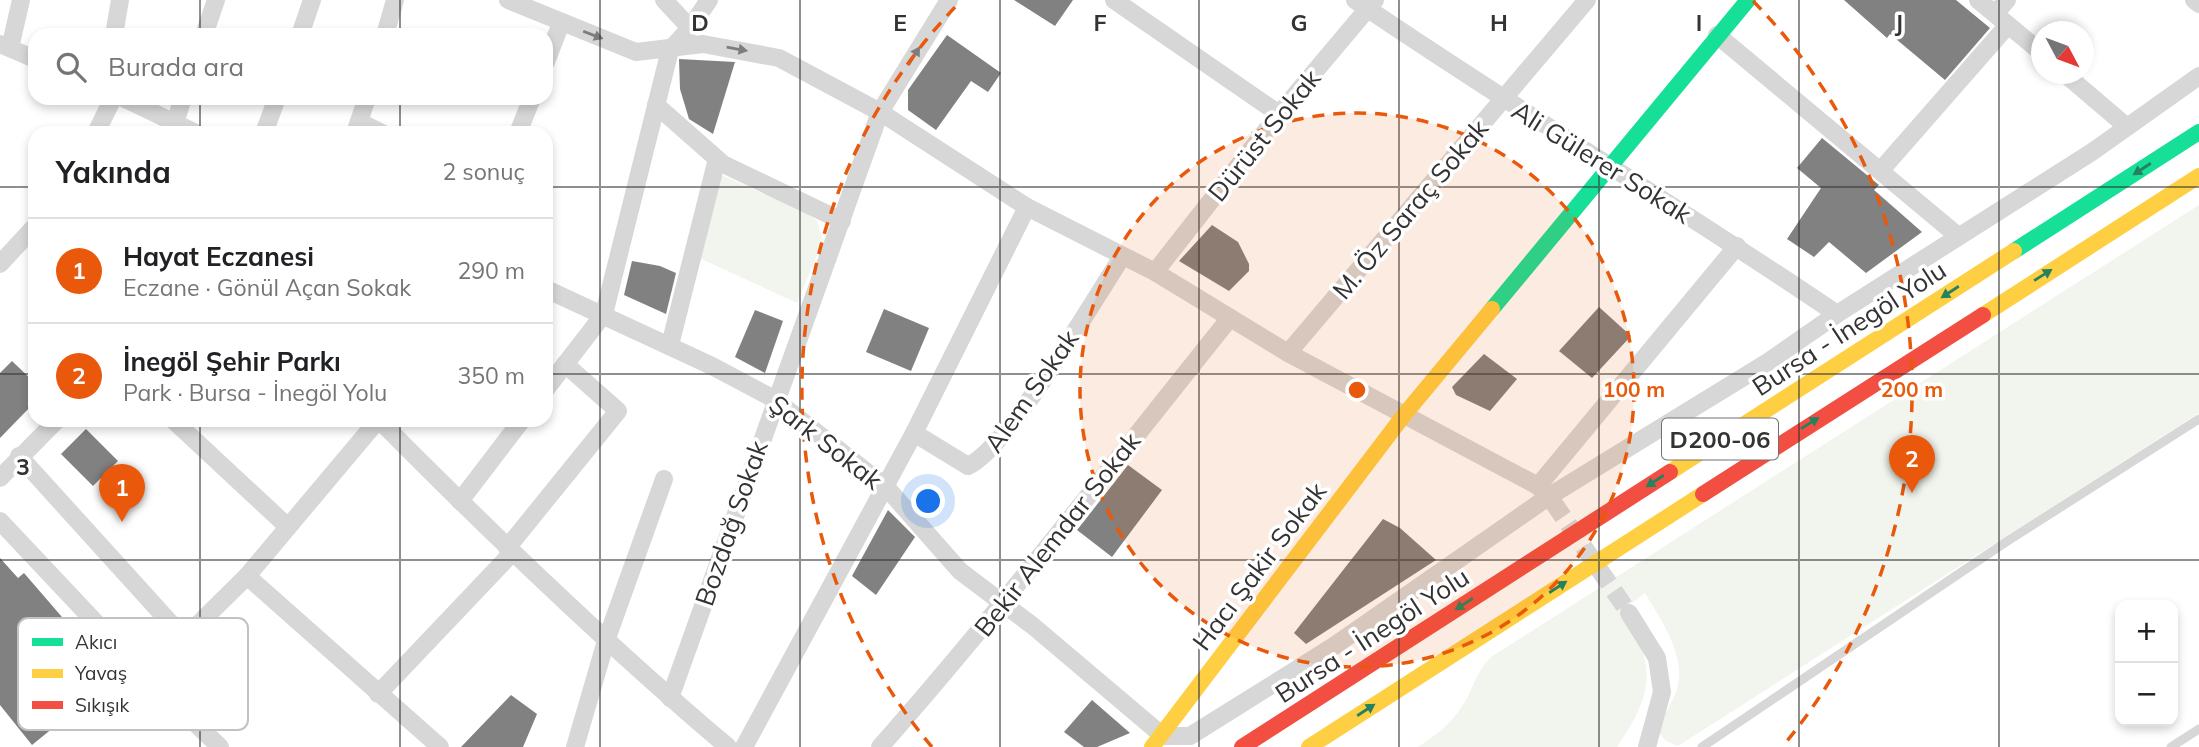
<!DOCTYPE html>
<html lang="tr">
<head>
<meta charset="utf-8">
<style>
	:root { --surface:#fff; --page:#f6f6f6; --text:#202124; --muted:#757577; --line:#e0e0e0; --accent:#ea580c }
	body { margin:0; font-family:Mulish,sans-serif; background:var(--page); color:var(--text) }
	.controls { position:absolute; right:21px; bottom:21px; display:grid; overflow:hidden; border-radius:14px; box-shadow:0 4px 10px #0003 }
	.controls button { width:63px; height:63px; display:grid; place-items:center; padding:0; border:0; border-bottom:2px solid var(--line); background:var(--surface); color:var(--text); font:35px sans-serif }
	.compass { position:absolute; left:2031px; top:21px; width:63px; height:63px; border-radius:50%; background:var(--surface); box-shadow:0 4px 10px #0003; rotate:131deg }
	.you { position:absolute; left:929px; top:502px; width:24px; height:24px; margin:-18px; border:5px solid #fff; border-radius:50%; background:#1a73e8; box-shadow:0 0 0 10px #1a73e833 }
	.badge { display:grid; place-items:center; width:46px; height:46px; border-radius:50%; background:var(--accent); color:#fff; font-size:23px; font-weight:700 }
	.pin { position:absolute; translate:-50% -58px; filter:drop-shadow(0 2px 4px #0008) }
	.pin::after { content:''; position:absolute; top:37px; width:24px; height:21px; background:inherit; clip-path:polygon(0 0,100% 0,50% 100%) }
	.list { margin:0; padding:0; list-style:none }
	h2 { display:flex; justify-content:space-between; align-items:center; height:91px; margin:0; padding:0 28px; font-size:30px }
	h2 small { font-size:23px; font-weight:400; color:var(--muted) }
	.list li { display:grid; grid-template-columns:46px 1fr auto; gap:21px; align-items:center; box-sizing:border-box; height:105px; padding:0 28px; border-top:2px solid var(--line) }
	.list b { display:block; font-size:26px; white-space:nowrap }
	.list p { margin:0; font-size:23px; white-space:nowrap; color:var(--muted) }
	.list em { font-size:23px; font-style:normal; color:var(--muted) }
	.icon { flex:none; width:38px; height:38px; fill:none; stroke:currentColor; stroke-width:2; stroke-linecap:round; stroke-linejoin:round }
	.map { position:relative; flex:none; width:2199px; height:747px; overflow:hidden }
	.search { position:absolute; background:var(--surface); box-shadow:0 4px 10px #0003; left:28px; top:28px; width:525px; height:77px; display:flex; align-items:center; gap:18px; box-sizing:border-box; padding:0 24px; border-radius:21px; color:var(--muted); font-size:26px }
	.panel { position:absolute; background:var(--surface); box-shadow:0 4px 10px #0003; left:28px; top:126px; width:525px; height:301px; border-radius:21px }
	.map>svg:first-child { display:block }
</style>
</head>
<body>
<div class="map">
<svg width="2199" height="747" viewBox="0 0 2199 747">
	<rect width="100%" height="100%" fill="#fff"/>
	<g fill="#f1f5ed">
		<polygon points="719,174 807,213 817,221 823,241 797,303 697,257"/>
		<path d="M 2199,205 L 2199,413 L 1678,746 L 1666,741 L 1656,729 C 1663,716 1675,700 1678,685 C 1685,654 1660,618 1645,593 L 1622,610 C 1657,665 1654,693 1617,747 L 1418,747 C 1436,735 1451,724 1463,705 C 1473,689 1477,670 1491,657 Z"/>
	</g>
	<g fill="#818181">
		<polygon points="1014,0 1073,0 1055,26"/>
		<polygon points="1844,0 1956,0 1990,28 1945,80 1890,34 1887,38"/>
		<polygon points="947,35 1001,73 988,92 971,81 936,130 908,110 908,90"/>
		<polygon points="679,59 735,62 713,134 689,119 680,89"/>
		<polygon points="1822,138 1879,185 1874,190 1922,232 1866,273 1829,242 1814,257 1787,239 1821,188 1797,168"/>
		<polygon points="1212,225 1238,242 1249,264 1249,271 1229,291 1179,261"/>
		<polygon points="632,261 660,266 676,273 666,314 624,295"/>
		<polygon points="1599,307 1631,336 1592,378 1559,351"/>
		<polygon points="884,309 929,328 911,371 866,352"/>
		<polygon points="755,310 783,321 765,373 735,357"/>
		<polygon points="1484,354 1517,379 1490,411 1456,395 1452,387"/>
		<polygon points="12,361 35,383 35,402 0,438 0,373"/>
		<polygon points="86,429 118,461 93,486 61,454"/>
		<polygon points="1128,465 1162,490 1112,557 1077,530"/>
		<polygon points="888,510 915,537 876,595 852,576"/>
		<polygon points="1383,519 1400,528 1436,560 1306,644 1294,633"/>
		<polygon points="0,558 18,578 24,573 112,675 61,715 64,719 32,745 0,705"/>
		<polygon points="511,695 537,714 523,747 461,747"/>
		<polygon points="1092,700 1130,733 1097,747 1084,747 1064,732"/>
	</g>
	<g fill="none" stroke-linecap="round" stroke-linejoin="round">
		<polyline stroke="#d6d6d6" stroke-width="18" stroke-dasharray="18 9" stroke-linecap="butt" points="1553,502 1629,613"/>
		<g stroke="#d7d7d7" stroke-width="9">
			<polyline points="1702,747 2006,542 2199,419"/>
			<polyline points="2171,747 2199,729"/>
		</g>
		<g stroke="#d7d7d7" stroke-width="18">
			<polyline points="508,0 636,52 703,44 779,58 880,112 1027,207 1155,272 1288,353 1538,486 1553,502"/>
			<polyline points="664,0 690,28"/>
			<polyline points="1114,0 1279,114"/>
			<path d="M 1355,0 C 1513,108 1678,206 1837,314"/>
			<polyline points="1978,0 2042,53"/>
			<polyline points="2194,0 2199,4"/>
			<polyline points="1995,14 2007,0"/>
			<polyline points="114,35 120,0"/>
			<polyline points="204,35 216,0"/>
			<polyline points="300,35 312,0"/>
			<polyline points="385,35 395,0"/>
			<polyline points="1717,35 1958,236"/>
			<polyline points="0,44 35,59"/>
			<polyline points="10,48 21,0"/>
			<polyline points="546,62 561,23"/>
			<polyline points="2065,74 2126,126"/>
			<polyline points="123,98 196,133"/>
			<polyline points="656,105 723,164 842,221"/>
			<polyline points="360,122 382,133"/>
			<polyline points="175,123 183,98"/>
			<polyline points="96,133 113,98"/>
			<polyline points="264,133 277,98"/>
			<polyline points="355,133 367,98"/>
			<polyline points="518,133 532,98"/>
			<polyline points="1881,170 2008,25"/>
			<polyline points="0,264 35,226"/>
			<polyline points="1155,272 1279,114 1375,0"/>
			<polyline points="546,289 712,366 774,399 886,487 960,571 1033,626 1163,736 1190,736 1334,646 1548,497 1768,362 1837,314 2092,152 2199,76"/>
			<polyline points="670,345 717,159"/>
			<polyline points="1288,353 1587,0"/>
			<polyline points="546,389 604,314 670,50 690,28 709,0"/>
			<polyline points="173,420 288,527"/>
			<path d="M 379,420 C 492,534 606,644 728,747"/>
			<path d="M 914,433 L 968,466 C 1008,448 1093,301 1122,257"/>
			<polyline points="19,456 184,638"/>
			<polyline points="0,478 57,420"/>
			<polyline points="1538,486 1737,246"/>
			<polyline points="460,501 522,420"/>
			<polyline points="0,521 146,676 220,747"/>
			<polyline points="507,548 618,411 565,364"/>
			<polyline points="247,576 440,747"/>
			<polyline points="1629,613 1657,658 1662,692 1647,747"/>
			<polyline points="146,676 247,576 378,420"/>
			<polyline points="378,694 512,553"/>
			<polyline points="670,698 880,112 949,0"/>
			<polyline points="575,747 606,641 664,479"/>
			<polyline points="744,747 914,433 1027,207"/>
			<path d="M 880,747 C 1002,609 1114,462 1230,318"/>
		</g>
		<g stroke="#16e098" stroke-width="16">
			<polyline points="2014,251 2199,132"/>
			<polyline points="1492,309 1748,0"/>
		</g>
		<g stroke="#ffcf43" stroke-width="16">
			<polyline points="1983,315 2199,176"/>
			<polyline points="1670,472 2014,251"/>
			<polyline points="1152,747 1404,415 1492,309"/>
			<polyline points="1309,747 1703,494"/>
		</g>
		<g stroke="#f24e42" stroke-width="16">
			<polyline points="1703,494 1983,315"/>
			<polyline points="1242,747 1670,472"/>
		</g>
	</g>
	<defs><path id="oneway-solid" d="M-6-.8H1V-3.2L6.5 0L1 3.2V.8H-6Z" transform="scale(1.75)"/></defs>
	<g fill="#7d7d7d">
		<use href="#oneway-solid" transform="translate(593 35) rotate(21)"/>
		<use href="#oneway-solid" transform="translate(737 49) rotate(10)"/>
		<use href="#oneway-solid" transform="translate(914 56) rotate(-58)"/>
	</g>
	<g fill="#268160">
		<use href="#oneway-solid" transform="translate(2142 169) rotate(147)"/>
		<use href="#oneway-solid" transform="translate(2043 275) rotate(-32)"/>
		<use href="#oneway-solid" transform="translate(1950 292) rotate(147)"/>
		<use href="#oneway-solid" transform="translate(1810 423) rotate(-32)"/>
		<use href="#oneway-solid" transform="translate(1655 481) rotate(147)"/>
		<use href="#oneway-solid" transform="translate(1558 587) rotate(-33)"/>
		<use href="#oneway-solid" transform="translate(1464 604) rotate(147)"/>
		<use href="#oneway-solid" transform="translate(1366 710) rotate(-33)"/>
	</g>
	<path fill="none" stroke="#333" stroke-width="2" stroke-opacity="0.55" d="M 200,0 L 200,35M 400,0 L 400,35M 600,0 L 600,747M 800,0 L 800,747M 1000,0 L 1000,747M 1199,0 L 1199,747M 1399,0 L 1399,747M 1599,0 L 1599,747M 1799,0 L 1799,747M 1999,0 L 1999,747M 200,98 L 200,133M 400,98 L 400,133M 0,187 L 35,187M 546,187 L 2199,187M 0,374 L 35,374M 546,374 L 2199,374M 200,420 L 200,747M 400,420 L 400,747M 0,560 L 2199,560"/>
	<circle cx="1357" cy="390" r="277" fill="#e8590c" fill-opacity=".12"/>
	<g fill="none" stroke="#e8590c" stroke-width="3.5" stroke-dasharray="12 9">
		<circle cx="1357" cy="390" r="277"/>
		<path d="M932 747A555 555 0 0 1 961 1M1753 1A555 555 0 0 1 1782 747"/>
	</g>
	<g text-anchor="middle" dominant-baseline="central" stroke-width="7" stroke-linejoin="round" paint-order="stroke">
		<rect fill="#fff" stroke="#707070" stroke-width="2" x="1662" y="418.5" width="116" height="41" rx="5"/>
		<g font-size="24" font-weight="bold" fill="#333">
			<text x="1720" y="439">D200-06</text>
		</g>
		<g font-size="26" fill="#333" stroke="#fff">
			<text transform="translate(1264 135) rotate(-51)">Dürüst Sokak</text>
			<text transform="translate(1602 162) rotate(32)">Ali Gülerer Sokak</text>
			<text transform="translate(1410 209) rotate(-50)">M. Öz Saraç Sokak</text>
			<text transform="translate(1849 328) rotate(-33)">Bursa - İnegöl Yolu</text>
			<text transform="translate(1031 391) rotate(-55)">Alem Sokak</text>
			<text transform="translate(826 442) rotate(38)">Şark Sokak</text>
			<text transform="translate(731 523) rotate(-71)">Bozdağ Sokak</text>
			<text transform="translate(1057 534) rotate(-52)">Bekir Alemdar Sokak</text>
			<text transform="translate(1259 566) rotate(-53)">Hacı Şakir Sokak</text>
			<text transform="translate(1372 635) rotate(-33)">Bursa - İnegöl Yolu</text>
		</g>
	</g>
	<rect x="18" y="618" width="230" height="112" rx="10" fill="#fff" stroke="#c2c2c2" stroke-width="2"/>
	<rect x="32" y="638" width="31" height="8" fill="#16e098"/>
	<rect x="32" y="669" width="31" height="9" fill="#ffcf43"/>
	<rect x="32" y="701" width="31" height="8" fill="#f24e42"/>
	<g font-size="19" fill="#333">
		<text x="75" y="649">Akıcı</text>
		<text x="75" y="680">Yavaş</text>
		<text x="75" y="712">Sıkışık</text>
	</g>
	<g font-size="23" text-anchor="middle" font-weight="bold" fill="#333" stroke="#fff" stroke-width="7" stroke-linejoin="round" paint-order="stroke">
		<text x="700" y="31">D</text>
		<text x="900" y="31">E</text>
		<text x="1100" y="31">F</text>
		<text x="1299" y="31">G</text>
		<text x="1499" y="31">H</text>
		<text x="1699" y="31">I</text>
		<text x="1899" y="31">J</text>
		<text x="23" y="475">3</text>
	</g>
	<circle cx="1357" cy="390" r="10" fill="#e8590c" stroke="#fff" stroke-width="3.5"/>
	<g font-size="21" text-anchor="middle" font-weight="bold" fill="#e8590c" stroke="#fff" stroke-width="7" stroke-linejoin="round" paint-order="stroke">
		<text x="1634" y="397">100 m</text>
		<text x="1912" y="397">200 m</text>
	</g>
</svg>
<div class="controls">
<button>+</button>
<button>−</button>
</div>
<svg class="compass" viewBox="-18 -18 36 36"><path d="M0-13l5 13h-10z" fill="#e53935"/><path d="M0 13l5-13h-10z" fill="#757577"/></svg>
<div class="you"></div>
<div class="pin badge" style="left:122px;top:522px">1</div>
<div class="pin badge" style="left:1912px;top:493px">2</div>
<div class="search"><svg class="icon" aria-label="search" viewBox="0 0 24 24"><circle cx="10" cy="10" r="6"/><path d="M15 15l6 6"/></svg>Burada ara</div>
<section class="panel">
<h2>Yakında<small>2 sonuç</small></h2>
<ul class="list">
<li><span class="badge">1</span><div><b>Hayat Eczanesi</b><p>Eczane · Gönül Açan Sokak</p></div><em>290 m</em></li>
<li><span class="badge">2</span><div><b>İnegöl Şehir Parkı</b><p>Park · Bursa - İnegöl Yolu</p></div><em>350 m</em></li>
</ul>
</section>
</div>
</body>
</html>
